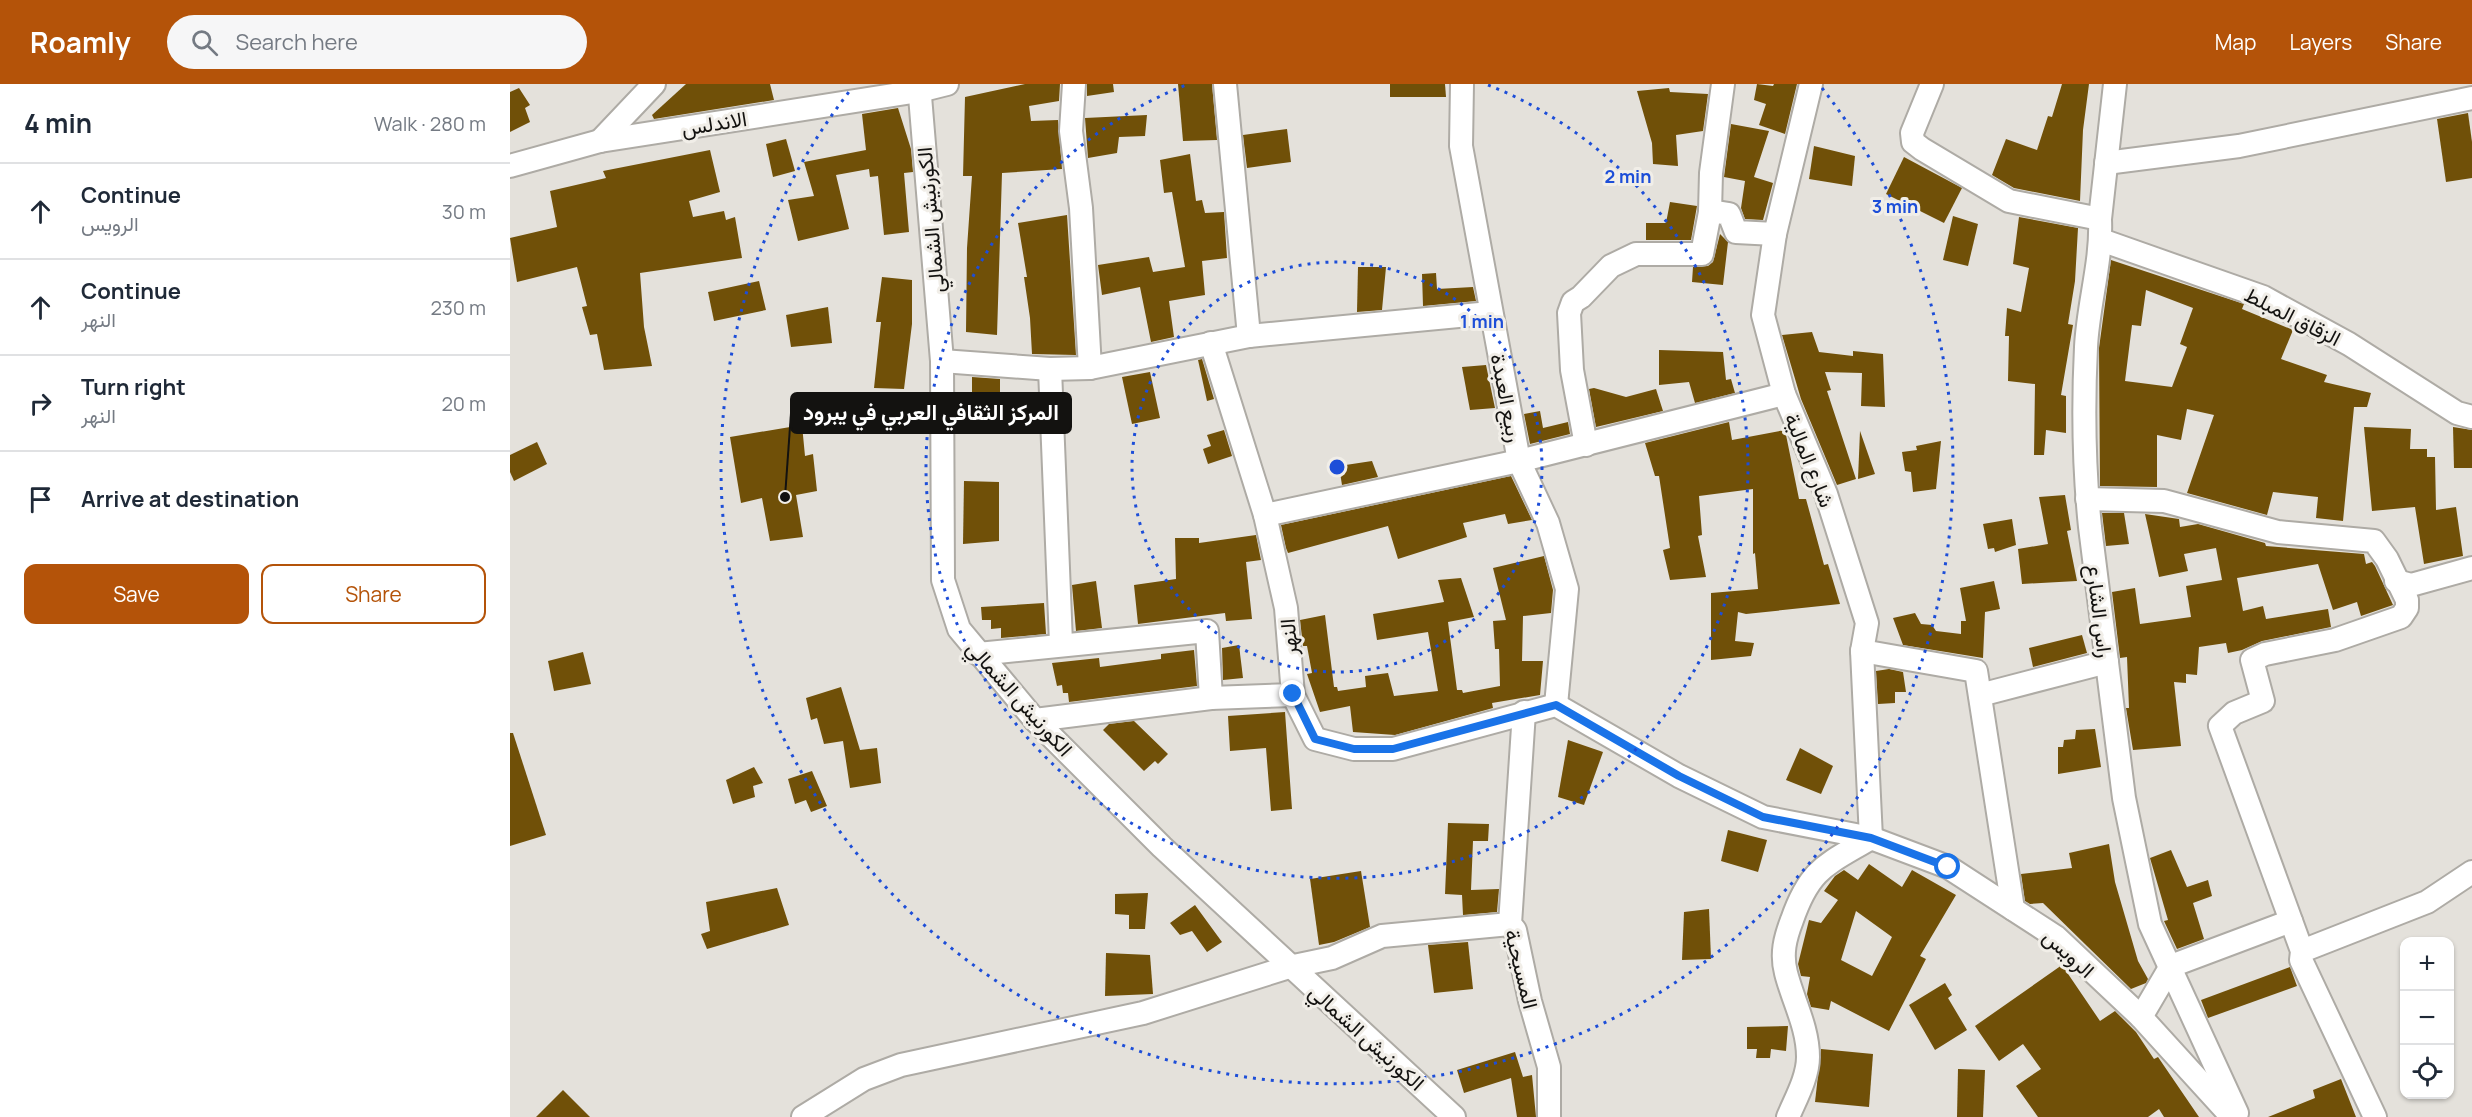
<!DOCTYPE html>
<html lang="en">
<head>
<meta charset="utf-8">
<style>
	:root { --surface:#fff; --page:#f6f6f7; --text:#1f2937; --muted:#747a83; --line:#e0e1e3; --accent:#b45309 }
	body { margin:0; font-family:Manrope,Vazirmatn,sans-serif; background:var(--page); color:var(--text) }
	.controls { position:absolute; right:18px; bottom:18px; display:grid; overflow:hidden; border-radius:12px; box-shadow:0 2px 4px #0004 }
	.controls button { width:54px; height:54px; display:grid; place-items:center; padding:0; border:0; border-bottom:2px solid var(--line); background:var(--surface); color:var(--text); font:30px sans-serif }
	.stop { position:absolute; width:18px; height:18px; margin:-14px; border:4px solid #1a73e8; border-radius:50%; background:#fff }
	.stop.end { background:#1a73e8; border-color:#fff; box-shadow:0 2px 6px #0008 }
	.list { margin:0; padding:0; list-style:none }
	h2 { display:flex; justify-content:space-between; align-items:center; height:78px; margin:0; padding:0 24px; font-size:26px }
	h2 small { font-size:20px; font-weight:400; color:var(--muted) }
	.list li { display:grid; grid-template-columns:39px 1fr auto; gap:18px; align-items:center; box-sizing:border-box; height:96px; padding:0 24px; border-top:2px solid var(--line) }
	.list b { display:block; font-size:22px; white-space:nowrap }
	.list p { margin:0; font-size:20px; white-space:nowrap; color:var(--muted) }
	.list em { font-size:20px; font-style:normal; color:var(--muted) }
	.actions { display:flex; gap:12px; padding:18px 24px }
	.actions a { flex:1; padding:14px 0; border:2px solid var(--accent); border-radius:12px; text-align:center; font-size:21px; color:var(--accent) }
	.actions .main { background:var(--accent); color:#fff }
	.icon { flex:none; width:33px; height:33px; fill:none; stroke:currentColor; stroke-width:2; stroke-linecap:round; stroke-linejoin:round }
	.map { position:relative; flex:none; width:1962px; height:1033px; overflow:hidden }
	header { display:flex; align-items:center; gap:36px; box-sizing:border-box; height:84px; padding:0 30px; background:var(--accent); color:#fff }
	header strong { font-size:28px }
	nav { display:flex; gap:33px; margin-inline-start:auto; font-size:21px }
	.search { width:420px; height:54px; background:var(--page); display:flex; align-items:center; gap:15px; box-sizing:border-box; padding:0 21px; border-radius:33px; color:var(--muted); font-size:22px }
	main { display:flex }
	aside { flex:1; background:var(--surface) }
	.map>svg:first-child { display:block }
</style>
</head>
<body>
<header>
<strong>Roamly</strong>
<div class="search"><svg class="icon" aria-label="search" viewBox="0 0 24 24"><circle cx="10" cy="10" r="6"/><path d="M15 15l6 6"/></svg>Search here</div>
<nav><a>Map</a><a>Layers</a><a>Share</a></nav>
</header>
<main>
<aside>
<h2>4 min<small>Walk · 280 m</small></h2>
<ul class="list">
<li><svg class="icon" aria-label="ahead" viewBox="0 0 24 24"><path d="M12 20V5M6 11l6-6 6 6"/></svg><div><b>Continue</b><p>الرويس</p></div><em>30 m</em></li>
<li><svg class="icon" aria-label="ahead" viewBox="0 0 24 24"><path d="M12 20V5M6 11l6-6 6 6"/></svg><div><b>Continue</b><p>النهر</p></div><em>230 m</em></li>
<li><svg class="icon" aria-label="right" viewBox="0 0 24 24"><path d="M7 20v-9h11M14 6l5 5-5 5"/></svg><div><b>Turn right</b><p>النهر</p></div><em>20 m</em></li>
<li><svg class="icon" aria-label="arrive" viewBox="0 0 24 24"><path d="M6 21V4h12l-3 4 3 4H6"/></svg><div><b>Arrive at destination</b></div></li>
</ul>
<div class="actions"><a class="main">Save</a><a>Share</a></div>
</aside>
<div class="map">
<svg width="1962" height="1033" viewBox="0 0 1962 1033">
	<rect width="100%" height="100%" fill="#e4e1db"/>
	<g fill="#705008" fill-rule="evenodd">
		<polygon points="176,0 260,0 264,16 144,35 142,31"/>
		<polygon points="515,0 550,0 549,17 519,22 521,37 548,36 552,85 492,89 487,251 456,248 457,164 462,92 453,92 455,13"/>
		<polygon points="577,0 603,0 604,8 577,12"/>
		<polygon points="668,0 702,0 707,56 673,57"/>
		<polygon points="880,0 935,0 936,13 880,13"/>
		<polygon points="1247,0 1263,2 1264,0 1287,0 1275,50 1249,41 1256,20 1244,16"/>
		<polygon points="1552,0 1579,0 1573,46 1570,117 1504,104 1482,91 1496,55 1527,66 1538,32 1542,33"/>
		<polygon points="9,4 20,21 15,24 20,38 0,48 0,8"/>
		<polygon points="1159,4 1160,8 1198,10 1193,47 1166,51 1168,82 1143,80 1142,59 1127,7"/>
		<polygon points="388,24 401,65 403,88 394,89 399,148 374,151 368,92 360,93 359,85 326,91 339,145 288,157 278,116 304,112 294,78 356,66 352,30"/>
		<polygon points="1958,29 1962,58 1962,94 1936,98 1927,35"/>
		<polygon points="637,31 635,52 609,53 607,69 578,74 575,34"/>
		<polygon points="1221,40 1259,47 1244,93 1263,99 1253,136 1235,135 1231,124 1235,97 1214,93"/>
		<polygon points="777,45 781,78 737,84 733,51"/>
		<polygon points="276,55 285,87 263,93 256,60"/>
		<polygon points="1304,62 1345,72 1342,102 1299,95"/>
		<polygon points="200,66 210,108 179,117 183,133 214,127 216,136 225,133 232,174 130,189 134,243 142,282 94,286 87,250 80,251 72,223 77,222 67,183 7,198 0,154 47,143 40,107 96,94 93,87"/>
		<polygon points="680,70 686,117 692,116 695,129 714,128 717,174 692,177 695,211 659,217 664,253 641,258 630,203 592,211 588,181 639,173 643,188 675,183 662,108 654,109 650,76"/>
		<polygon points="1394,73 1452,104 1434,139 1376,110"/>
		<polygon points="1160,118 1187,122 1181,156 1136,156 1136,139 1156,139"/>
		<polygon points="557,131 566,271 522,270 520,234 514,193 517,193 508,139"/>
		<polygon points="1443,132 1468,140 1458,182 1433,176"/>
		<polygon points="1509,133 1568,144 1565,197 1558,240 1563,241 1551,311 1556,312 1556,349 1536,346 1534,371 1524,371 1525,300 1498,297 1499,252 1495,252 1497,224 1511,228 1519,184 1503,180"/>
		<polygon points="1210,150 1218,158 1213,201 1182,198 1183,183 1198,182 1203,178"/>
		<path d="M 1601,176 L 1734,220 L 1732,225 L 1783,246 L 1771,275 L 1817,291 L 1814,298 L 1861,309 L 1857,323 L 1844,323 L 1833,437 L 1806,434 L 1808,413 L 1763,408 L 1757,431 L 1677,409 L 1704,331 L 1677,325 L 1671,356 L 1647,351 L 1647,403 L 1590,402 L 1589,264 ZM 1636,206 L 1683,224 L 1670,260 L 1677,263 L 1662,303 L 1615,297 L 1622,241 L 1631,242 Z"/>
		<polygon points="848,183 876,183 872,226 847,228"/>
		<polygon points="926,189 927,205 963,203 966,217 913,222 912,190"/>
		<polygon points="372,193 402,196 402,240 394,305 364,304 371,238 366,238"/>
		<polygon points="249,197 256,226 204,237 198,208"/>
		<polygon points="318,223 322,259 281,263 276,231"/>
		<polygon points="1302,248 1309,268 1343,272 1343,267 1373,270 1375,323 1351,322 1352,289 1315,288 1321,306 1317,307 1346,395 1327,401 1291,315 1272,251"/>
		<polygon points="1149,266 1213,268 1216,296 1221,295 1225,309 1185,319 1179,298 1149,301"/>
		<polygon points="692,275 704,315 697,317 688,276"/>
		<polygon points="976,281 985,324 960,326 952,283"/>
		<polygon points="640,288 650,334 622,340 612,293"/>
		<polygon points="462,293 490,295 490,332 462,331"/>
		<polygon points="1084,304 1116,313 1146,305 1153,327 1086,343 1079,305"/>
		<polygon points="1030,327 1033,344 1058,338 1060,350 1020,360 1014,330"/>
		<polygon points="1219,338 1222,356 1275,346 1289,415 1296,415 1314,481 1318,480 1330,520 1236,530 1228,528 1225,557 1244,559 1241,572 1201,576 1201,509 1248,505 1245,469 1243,470 1243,405 1189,412 1192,451 1188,452 1196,493 1160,496 1153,466 1160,464 1149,392 1145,392 1135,359"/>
		<polygon points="292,341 295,372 303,370 307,407 286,411 293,453 260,457 252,414 231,419 220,353"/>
		<polygon points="1854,343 1901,345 1900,365 1917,365 1917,373 1925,373 1926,426 1946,423 1953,472 1914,480 1905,423 1862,427"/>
		<polygon points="1943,343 1962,346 1962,384 1944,384"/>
		<polygon points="714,346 722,372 698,380 693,365 701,362 697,351"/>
		<polygon points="1350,347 1365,390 1348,395"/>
		<polygon points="1431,357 1426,405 1403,408 1401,388 1395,387 1392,368 1407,366 1406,362"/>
		<polygon points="27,358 37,380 4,397 0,388 0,371"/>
		<polygon points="862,377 868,393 832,401 829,382"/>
		<polygon points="1001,392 1022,436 998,440 995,430 953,439 957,453 888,475 878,442 778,469 776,464 771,441"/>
		<polygon points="454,397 489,398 489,457 453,460"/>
		<polygon points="1555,411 1561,446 1557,447 1567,497 1512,500 1508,465 1538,460 1529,413"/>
		<polygon points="1592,429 1614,429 1619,460 1596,462"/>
		<polygon points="1635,430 1669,435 1670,443 1688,440 1755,459 1756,462 1854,470 1856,480 1862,478 1865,482 1883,521 1851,532 1847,518 1823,526 1808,480 1727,494 1733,527 1753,522 1756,535 1818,525 1821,543 1752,557 1732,566 1718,569 1716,559 1689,563 1687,591 1676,590 1676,599 1664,598 1671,662 1623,666 1616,624 1619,624 1617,573 1610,574 1602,508 1625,504 1630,540 1681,533 1676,502 1712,496 1706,464 1674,470 1678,487 1649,493"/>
		<polygon points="1502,435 1506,461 1485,468 1484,464 1478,465 1473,440"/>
		<polygon points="746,451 751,476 736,478 742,535 716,537 715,529 628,540 624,501 666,495 665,454 689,454 689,459"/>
		<polygon points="1034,472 1043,506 1041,529 1013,532 1012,577 1033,577 1030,611 982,619 983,624 885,651 843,648 840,622 810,628 797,590 802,589 797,562 793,562 790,536 815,531 824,603 827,603 828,607 856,603 855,592 878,589 884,612 928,607 918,548 867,556 863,530 934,518 928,496 951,494 964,533 938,538 947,606 952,606 953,609 990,602 989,565 985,565 983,537 996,536 983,484"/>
		<polygon points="586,497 592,544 566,547 562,501"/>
		<polygon points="1484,497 1490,525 1475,528 1473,574 1393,561 1383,534 1405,529 1411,540 1422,541 1426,547 1451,550 1451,537 1456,537 1450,504"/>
		<polygon points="534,519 536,550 491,554 491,544 481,545 481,536 472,536 471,523"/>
		<polygon points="1572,551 1577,569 1523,583 1519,564"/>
		<polygon points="729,561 733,594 713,596 712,564"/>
		<polygon points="684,566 687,602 559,618 558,609 553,609 552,601 547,602 542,579 589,574 590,583 651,575 651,570"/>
		<polygon points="73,568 81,600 44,607 38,577"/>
		<polygon points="1379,585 1393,588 1396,608 1385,608 1385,619 1368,620 1366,587"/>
		<polygon points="331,603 350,666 367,664 371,699 340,704 333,657 314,660 307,634 301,636 296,614"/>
		<polygon points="775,628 782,725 761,727 756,664 720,667 718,632"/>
		<polygon points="624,637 658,670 648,680 645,677 634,687 593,646 599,640"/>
		<polygon points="1585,645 1591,683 1548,690 1548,663 1553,663 1554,656 1565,655 1566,646"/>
		<polygon points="0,649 3,649 36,751 0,762"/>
		<polygon points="1058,656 1093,668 1074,721 1048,713"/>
		<polygon points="1290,664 1323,682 1311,710 1276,696"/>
		<polygon points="244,683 253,699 243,702 245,713 223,720 216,696"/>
		<polygon points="302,687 317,722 301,728 296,716 285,720 278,695"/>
		<polygon points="938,739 979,740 978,757 963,757 961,806 989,805 987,828 953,831 952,811 935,810"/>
		<polygon points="1218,746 1257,756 1248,788 1211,777"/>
		<polygon points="1599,760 1605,798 1628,877 1638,895 1636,899 1621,905 1533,819 1520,820 1515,817 1511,790 1562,784 1559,769"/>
		<polygon points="1661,766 1677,803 1698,796 1702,812 1683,819 1694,855 1667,865 1654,837 1658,836 1640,774"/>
		<path d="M 1359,780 L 1392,803 L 1402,786 L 1446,811 L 1410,872 L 1416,875 L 1379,947 L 1321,917 L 1319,926 L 1301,923 L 1297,910 L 1300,893 L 1291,892 L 1288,880 L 1299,836 L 1311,839 L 1328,816 L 1314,807 L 1325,792 L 1334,786 L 1348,796 ZM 1346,827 L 1382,853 L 1362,892 L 1331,876 Z"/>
		<polygon points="851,787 860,843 824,858 809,861 800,795"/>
		<polygon points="267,804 279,841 197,865 191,850 200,847 196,818"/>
		<polygon points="638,809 635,845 619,845 619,831 605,830 605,810"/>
		<polygon points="685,821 712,858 697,868 682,847 670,851 660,839"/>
		<polygon points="1199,825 1201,875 1172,876 1174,828"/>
		<polygon points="958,858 963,905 924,909 918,861"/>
		<polygon points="596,869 640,871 643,910 595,912"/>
		<polygon points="1552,881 1590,937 1605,927 1626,948 1644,975 1648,973 1689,1033 1654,1033 1649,1025 1638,1033 1528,1033 1506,1002 1531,985 1513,960 1489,977 1465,942"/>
		<polygon points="1780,883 1787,902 1698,934 1691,916"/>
		<polygon points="1435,899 1442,911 1438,914 1457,946 1425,966 1399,921"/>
		<polygon points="1278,942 1276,967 1261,965 1260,974 1246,974 1247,965 1237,965 1237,943"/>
		<polygon points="1311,965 1363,970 1359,1023 1305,1018"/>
		<polygon points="1005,968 1013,993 1022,991 1026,1033 1007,1033 1001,994 954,1009 947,986"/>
		<polygon points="1448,985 1475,986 1473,1033 1447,1033"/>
		<polygon points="1831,995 1846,1033 1758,1033 1805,1014 1803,1006"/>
		<polygon points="53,1006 80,1033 26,1033"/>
	</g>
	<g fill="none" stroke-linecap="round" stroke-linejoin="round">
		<defs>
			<g id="minor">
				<polyline points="409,0 432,277 433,496 449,545 525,636 652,763 944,1033"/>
				<polyline points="564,0 561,47 571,124 580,284"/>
				<polyline points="715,0 739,252"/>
				<polyline points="952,0 951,62 1009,377 1038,439 1057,505 1046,621"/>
				<polyline points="1301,0 1265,150 1253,231 1274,310 1316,410 1357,539 1352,567 1361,754"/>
				<polyline points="1422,0 1402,49 1403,58 1412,65 1499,117 1590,135"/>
				<path d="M 1605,0 L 1590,135 C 1592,178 1578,220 1576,263 C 1573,322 1574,384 1580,443 L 1614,714 L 1640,840 L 1727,1029"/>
				<polyline points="90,57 144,0"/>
				<polyline points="1596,79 1729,62 1962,14"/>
				<polyline points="0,82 90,57 409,7 437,0"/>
				<polyline points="1200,127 1219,130 1226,148 1265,150"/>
				<polyline points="1591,156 1753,213 1839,260 1947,329 1962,333"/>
				<polyline points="701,259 755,431 776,524 783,611 805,655 844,665 883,665 1046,621 1169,692 1253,733 1361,754 1438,783 1546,853 1631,933 1722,1033"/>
				<polyline points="432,277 540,285 580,284 739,252 980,229"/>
				<polyline points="540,285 551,559"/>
				<polyline points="1076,361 1062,286 1059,229 1063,218 1071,213 1101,182 1126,170 1192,170 1200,128 1201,89 1213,0"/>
				<polyline points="1577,415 1654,417 1768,448 1864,457 1877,475 1897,516 1897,524 1891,533 1825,556 1755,570 1742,576 1753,617 1724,629 1710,642 1792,867 1791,876 1865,1033"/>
				<polyline points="755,431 1009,377 1274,310"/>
				<polyline points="1886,497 1901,501 1962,484"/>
				<polyline points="1352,567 1466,587 1503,825"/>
				<polyline points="468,570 697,547 701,614"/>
				<polyline points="1470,611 1597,578"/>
				<polyline points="1014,628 1000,840 1005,846 1020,917 1039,983 1039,1033"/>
				<polyline points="525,636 701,614 783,611"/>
				<polyline points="1792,867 1917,818 1962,788"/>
				<polyline points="1631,933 1661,882 1781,837"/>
				<polyline points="293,1033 354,995 391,981 633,929 779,883 822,874 872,852 1000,840"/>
				<path d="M 1278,1033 C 1286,1014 1298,993 1298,973 C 1298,943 1283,917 1276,889 C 1271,870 1275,854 1282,836 C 1300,784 1316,781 1361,754"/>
			</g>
		</defs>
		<use href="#minor" stroke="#aeaba5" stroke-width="26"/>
		<use href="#minor" stroke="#fff" stroke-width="22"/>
	</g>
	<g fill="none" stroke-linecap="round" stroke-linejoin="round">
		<polyline stroke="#1a73e8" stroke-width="8" points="783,610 805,655 844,665 883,665 1046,621 1169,692 1253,733 1361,754 1438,783"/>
	</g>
	<g fill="none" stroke="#1d4ed8" stroke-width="3" stroke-dasharray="3 6">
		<circle cx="827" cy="383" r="205"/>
		<path d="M978 1A411 411 0 1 1 676 1"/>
		<path d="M1312 4A616 616 0 1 1 342 4"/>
	</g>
	<g text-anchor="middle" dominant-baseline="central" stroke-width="6" stroke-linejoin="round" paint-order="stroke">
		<g font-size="21" fill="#131210" stroke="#f1eee8">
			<text transform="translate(204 39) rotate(-9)">الاندلس</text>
			<text transform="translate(420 136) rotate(-95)">الكورنيش الشمالي</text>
			<text transform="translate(1783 232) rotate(27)">الزقاق المبلط</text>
			<text transform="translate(997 314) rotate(79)">ربيع العبدة</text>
			<text transform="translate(1300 376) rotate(68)">شارع المالية</text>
			<text transform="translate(1590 527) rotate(83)">راس الشارع</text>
			<text transform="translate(778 553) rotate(-94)">النهر</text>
			<text transform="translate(510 614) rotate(48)">الكورنيش الشمالي</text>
			<text transform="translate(1559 869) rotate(42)">الرويس</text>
			<text transform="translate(1012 885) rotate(76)">المسيحية</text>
			<text transform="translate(857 953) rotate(42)">الكورنيش الشمالي</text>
		</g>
	</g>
	<circle cx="827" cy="383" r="9" fill="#1d4ed8" stroke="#f1eee8" stroke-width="3"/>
	<g font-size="18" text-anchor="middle" font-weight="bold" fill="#1d4ed8" stroke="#f1eee8" stroke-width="6" stroke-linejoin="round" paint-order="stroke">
		<text x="1118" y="99">2 min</text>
		<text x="1385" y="129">3 min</text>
		<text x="972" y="244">1 min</text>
	</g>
	<path fill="none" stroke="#131210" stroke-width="2" d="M275 413L281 329"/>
	<circle fill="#131210" stroke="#f1eee8" stroke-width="2" cx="275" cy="413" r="6"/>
	<rect fill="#131210" stroke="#131210" stroke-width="2" x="281" y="309" width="280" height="40" rx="6"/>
	<g font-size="22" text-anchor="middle" font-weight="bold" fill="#fff">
		<text x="421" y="336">المركز الثقافي العربي في يبرود</text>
	</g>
</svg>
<div class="controls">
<button>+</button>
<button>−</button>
<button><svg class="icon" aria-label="locate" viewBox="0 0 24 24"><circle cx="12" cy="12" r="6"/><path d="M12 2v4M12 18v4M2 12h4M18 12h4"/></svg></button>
</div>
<div class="stop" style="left:1438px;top:783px"></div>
<div class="stop end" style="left:783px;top:610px"></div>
</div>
</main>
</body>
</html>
